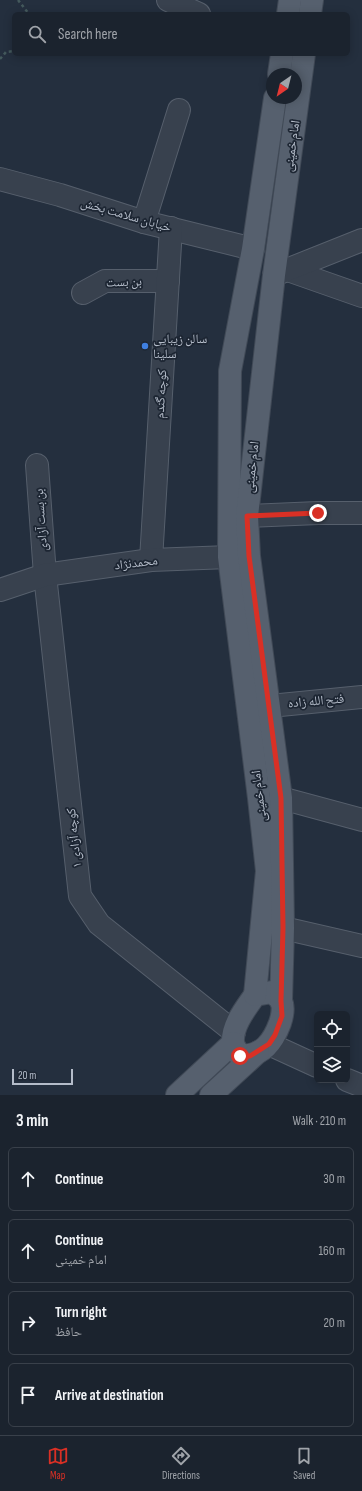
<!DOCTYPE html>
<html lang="en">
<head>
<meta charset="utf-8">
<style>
	:root { --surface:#1b232e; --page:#282f3a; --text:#f1f3f6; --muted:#a0a4aa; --line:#39404a; --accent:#d93025 }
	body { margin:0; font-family:"Sofia Sans Condensed","Noto Naskh Arabic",sans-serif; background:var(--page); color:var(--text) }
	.controls { position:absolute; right:12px; bottom:12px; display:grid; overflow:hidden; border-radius:6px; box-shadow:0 2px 10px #0003 }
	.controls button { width:36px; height:36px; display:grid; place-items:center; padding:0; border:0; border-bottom:1px solid var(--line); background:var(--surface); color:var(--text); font:20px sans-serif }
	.compass { position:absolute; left:266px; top:68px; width:36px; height:36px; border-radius:50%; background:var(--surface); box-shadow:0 2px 10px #0003; rotate:215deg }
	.scale { position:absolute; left:12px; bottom:10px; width:61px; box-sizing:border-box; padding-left:4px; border:2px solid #b4bcc9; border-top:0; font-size:11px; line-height:14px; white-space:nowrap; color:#b4bcc9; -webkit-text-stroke:3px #1d2633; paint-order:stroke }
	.stop { position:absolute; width:12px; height:12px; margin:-9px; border:3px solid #d93025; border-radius:50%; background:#fff }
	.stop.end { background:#d93025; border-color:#fff; box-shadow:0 1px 4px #0008 }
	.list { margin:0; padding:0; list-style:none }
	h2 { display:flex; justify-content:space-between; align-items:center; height:52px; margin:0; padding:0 16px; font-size:17px }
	h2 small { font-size:13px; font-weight:400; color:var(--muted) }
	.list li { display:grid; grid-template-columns:26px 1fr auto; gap:12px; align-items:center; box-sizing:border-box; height:64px; margin:0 8px 8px; padding:0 8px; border:1px solid var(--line); border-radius:6px }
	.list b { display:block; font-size:15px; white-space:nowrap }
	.list p { margin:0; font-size:13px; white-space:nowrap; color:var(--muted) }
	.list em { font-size:13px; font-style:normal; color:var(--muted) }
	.icon { flex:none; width:22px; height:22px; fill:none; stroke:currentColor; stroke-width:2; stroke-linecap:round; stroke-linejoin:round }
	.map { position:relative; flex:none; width:362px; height:1095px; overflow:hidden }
	.search { position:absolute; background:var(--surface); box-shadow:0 2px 10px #0003; left:12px; right:12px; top:12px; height:44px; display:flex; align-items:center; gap:10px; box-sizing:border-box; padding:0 14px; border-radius:6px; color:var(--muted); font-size:15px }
	.sheet { height:340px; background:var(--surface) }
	nav { display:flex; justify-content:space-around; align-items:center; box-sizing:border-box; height:56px; border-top:1px solid var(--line); background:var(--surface); font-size:11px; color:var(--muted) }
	nav a { display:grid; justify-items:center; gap:2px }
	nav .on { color:var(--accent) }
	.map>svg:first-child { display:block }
</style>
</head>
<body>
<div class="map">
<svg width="362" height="1095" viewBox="0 0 362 1095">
	<rect width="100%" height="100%" fill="#242f3e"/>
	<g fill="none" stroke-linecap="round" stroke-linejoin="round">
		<defs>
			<g id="minor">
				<polyline points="168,0 199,14"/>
				<polyline points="0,179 60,195 144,222 253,249"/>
				<polyline points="144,222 179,110"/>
				<polyline points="285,269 362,296"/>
				<polyline points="274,275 362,240"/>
				<polyline points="83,293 105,281 168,281"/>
				<polyline points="37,465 45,575 80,896 99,924 234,1032"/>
				<polyline points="247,516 318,513 362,513"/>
				<polyline points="151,560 171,228"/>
				<polyline points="0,590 45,575 151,560 229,557"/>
				<polyline points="270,706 362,697"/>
				<polyline points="281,798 362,820"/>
				<polyline points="283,928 362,946"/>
				<polyline points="269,1044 317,1066"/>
				<polyline points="347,1080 362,1086"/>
			</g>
			<g id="major">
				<polyline points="288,14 290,0"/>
				<polyline points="310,14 312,0"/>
				<polyline points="279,74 282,54"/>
				<path d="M 272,992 C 275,995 280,998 281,1001 C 284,1007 282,1017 280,1023 C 273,1042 263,1056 240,1056 C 238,1052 233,1046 233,1042 C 232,1025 246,1008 255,995 Z"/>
				<polyline points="255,995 267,871 259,798 229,557 230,371 253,249 275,98"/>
				<polyline points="281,1001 283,928 281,798 249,556 247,516 274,275 304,54"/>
				<polyline points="177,1095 233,1043"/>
				<polyline points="211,1095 258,1052"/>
			</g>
		</defs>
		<use href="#minor" stroke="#565f6c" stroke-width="24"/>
		<use href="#major" stroke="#414a57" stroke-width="24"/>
		<g stroke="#44595c" stroke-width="2.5" stroke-dasharray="3 3" stroke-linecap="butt">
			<polyline points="18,0 29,14"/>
			<polyline points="0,59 6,52 14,51"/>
		</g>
		<use href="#minor" stroke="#38414e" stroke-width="22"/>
		<use href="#major" stroke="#56606e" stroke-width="22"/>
	</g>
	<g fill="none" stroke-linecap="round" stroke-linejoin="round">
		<polyline stroke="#d93025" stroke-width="5" points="240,1056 250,1056 269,1044 275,1035 282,1016 281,1001 283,928 281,798 249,556 247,516 318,513"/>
	</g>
	<circle fill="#3f7fe0" stroke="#1d2633" stroke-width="1.5" cx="145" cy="346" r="4"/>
	<g text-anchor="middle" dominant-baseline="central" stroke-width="3.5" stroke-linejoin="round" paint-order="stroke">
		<g font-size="13" fill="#b4bcc9" stroke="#1d2633">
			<text transform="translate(292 146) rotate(-82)">امام خمینی</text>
			<text transform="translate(126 215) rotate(16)">خیابان سلامت بخش</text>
			<text transform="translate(124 282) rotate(-2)">بن بست</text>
			<text transform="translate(161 394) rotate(-87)">کوچه گندم</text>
			<text transform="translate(252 467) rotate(-84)">امام خمینی</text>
			<text transform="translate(41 520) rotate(-94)">بن بست آزادی</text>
			<text transform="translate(136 563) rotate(-7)">محمدنژاد</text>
			<text transform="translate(316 701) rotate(-5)">فتح الله زاده</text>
			<text transform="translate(259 796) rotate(-97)">امام خمینی</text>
			<text transform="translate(74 838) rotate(-96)">کوچه آزادی ۱</text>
		</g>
		<g font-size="13" fill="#b4bcc9" stroke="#1d2633" text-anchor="start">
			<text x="153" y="339">سالن زیبایی<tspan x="153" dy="15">سلینا</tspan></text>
		</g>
	</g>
</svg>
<div class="controls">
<button><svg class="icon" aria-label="locate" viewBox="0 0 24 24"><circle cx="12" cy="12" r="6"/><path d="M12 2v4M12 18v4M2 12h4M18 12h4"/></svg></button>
<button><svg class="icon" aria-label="layers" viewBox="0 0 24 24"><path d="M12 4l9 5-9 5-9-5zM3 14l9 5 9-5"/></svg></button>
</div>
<svg class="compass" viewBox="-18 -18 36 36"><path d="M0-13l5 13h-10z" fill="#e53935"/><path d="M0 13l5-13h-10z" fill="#a0a4aa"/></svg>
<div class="scale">20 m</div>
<div class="stop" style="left:240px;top:1056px"></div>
<div class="stop end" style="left:318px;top:513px"></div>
<div class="search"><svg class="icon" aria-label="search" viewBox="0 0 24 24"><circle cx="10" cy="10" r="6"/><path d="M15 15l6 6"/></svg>Search here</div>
</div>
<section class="sheet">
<h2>3 min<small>Walk · 210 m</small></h2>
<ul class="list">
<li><svg class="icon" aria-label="ahead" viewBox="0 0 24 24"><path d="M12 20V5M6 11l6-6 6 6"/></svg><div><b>Continue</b></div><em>30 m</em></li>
<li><svg class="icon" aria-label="ahead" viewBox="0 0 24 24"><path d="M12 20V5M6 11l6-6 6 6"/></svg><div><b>Continue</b><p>امام خمینی</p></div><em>160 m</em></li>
<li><svg class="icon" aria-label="right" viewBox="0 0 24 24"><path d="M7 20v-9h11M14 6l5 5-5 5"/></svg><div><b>Turn right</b><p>حافظ</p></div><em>20 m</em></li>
<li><svg class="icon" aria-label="arrive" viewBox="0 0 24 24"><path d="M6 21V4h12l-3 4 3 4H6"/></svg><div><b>Arrive at destination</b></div></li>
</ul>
</section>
<nav>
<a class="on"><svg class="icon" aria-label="map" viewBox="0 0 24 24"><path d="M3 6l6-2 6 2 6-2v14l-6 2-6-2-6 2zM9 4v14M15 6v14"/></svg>Map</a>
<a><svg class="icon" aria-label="directions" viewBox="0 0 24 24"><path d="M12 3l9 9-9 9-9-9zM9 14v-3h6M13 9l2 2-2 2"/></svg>Directions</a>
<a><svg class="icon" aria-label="saved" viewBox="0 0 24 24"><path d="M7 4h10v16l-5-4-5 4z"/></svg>Saved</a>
</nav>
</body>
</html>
